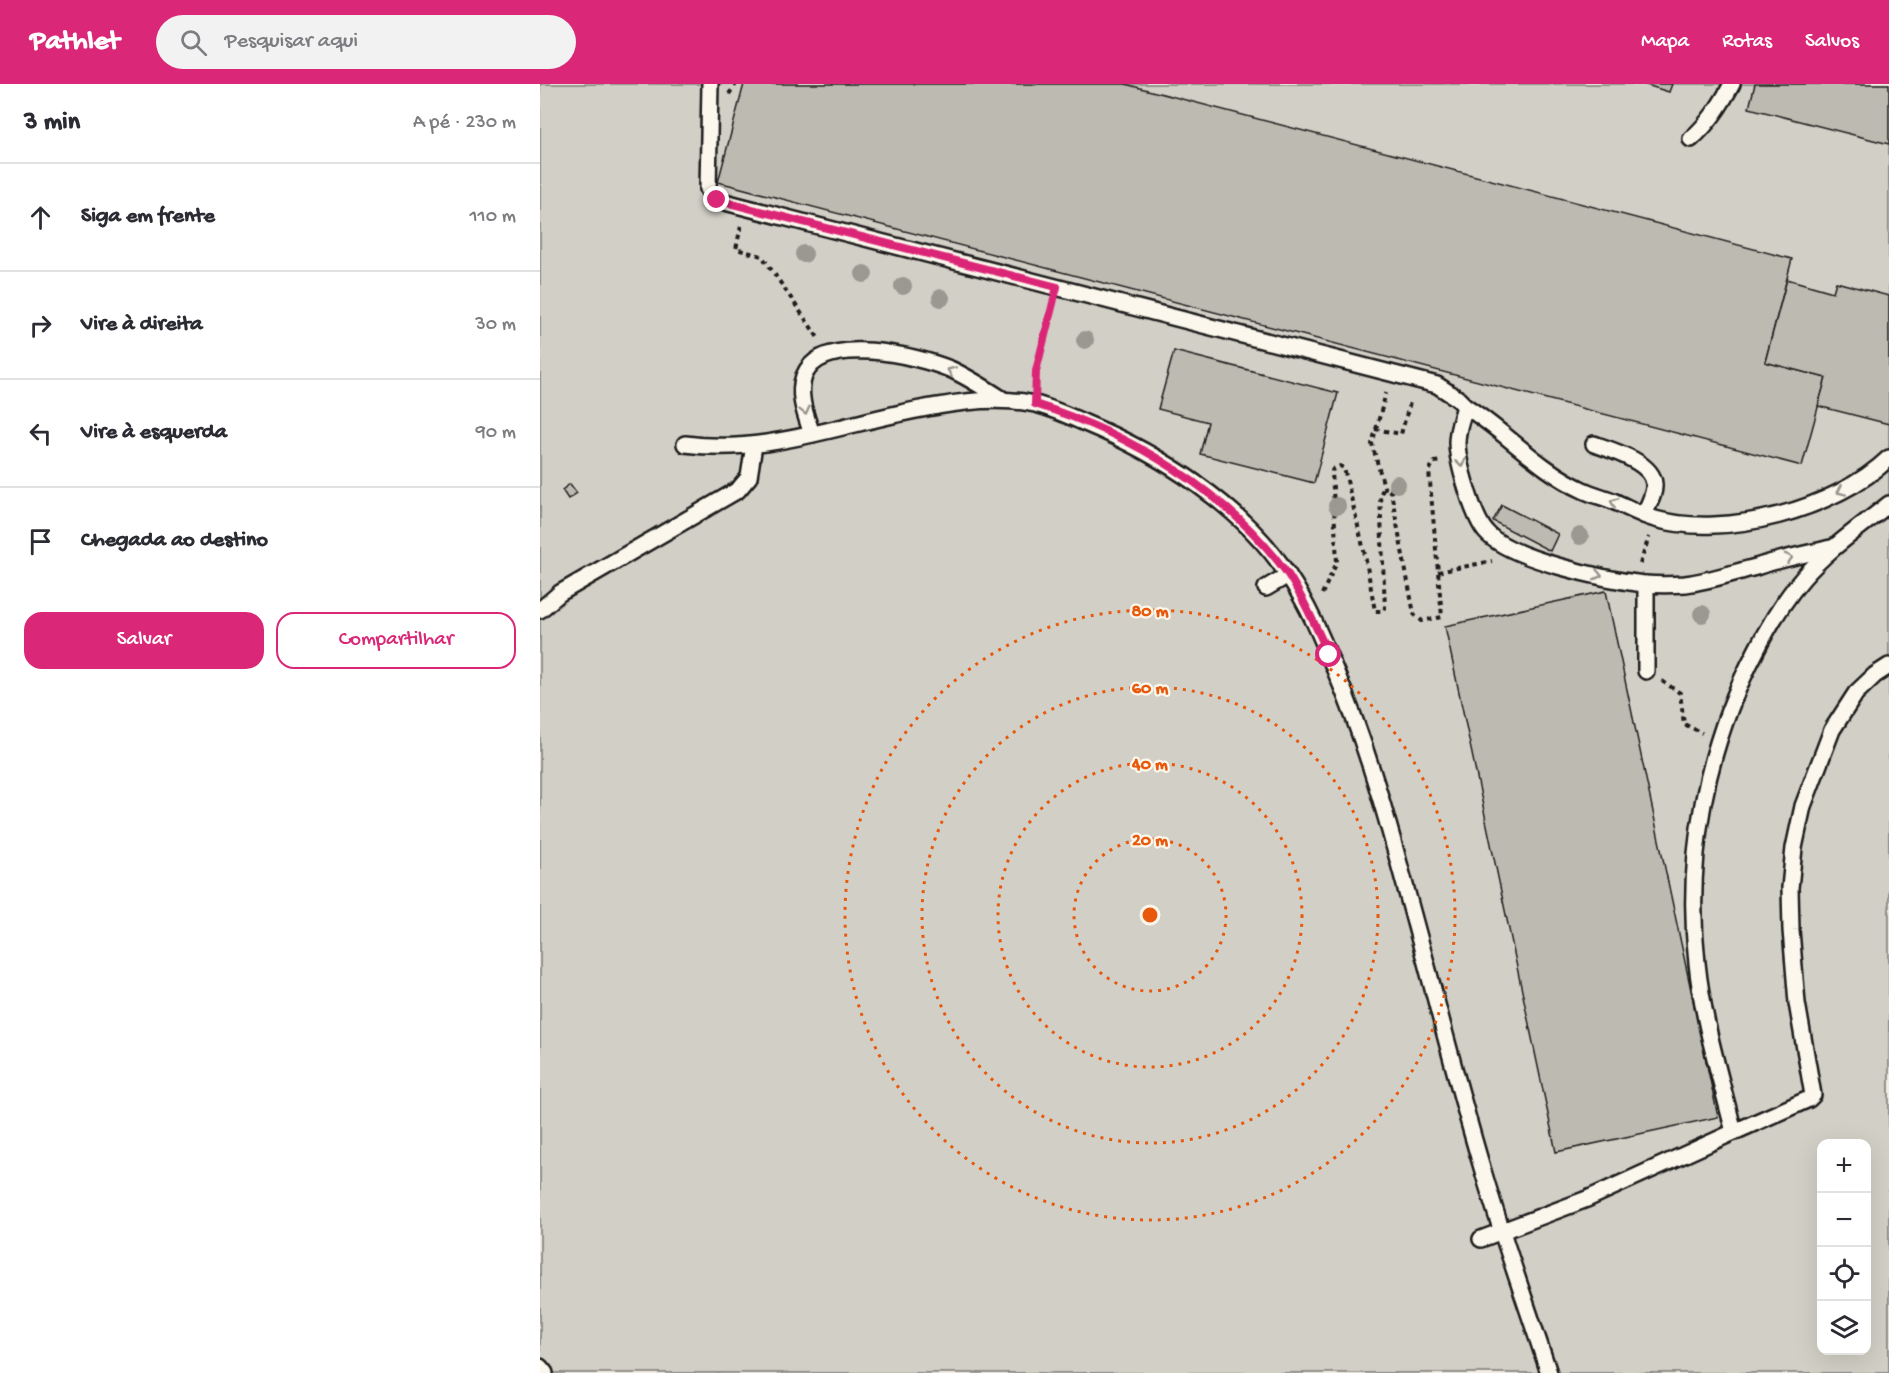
<!DOCTYPE html>
<html lang="pt">
<head>
<meta charset="utf-8">
<style>
	:root { --surface:#fff; --page:#f2f2f3; --text:#2b2b33; --muted:#7c7c81; --line:#e1e1e2; --accent:#db2777 }
	body { margin:0; font-family:"Gochi Hand",sans-serif; background:var(--page); color:var(--text) }
	.controls { position:absolute; right:18px; bottom:18px; display:grid; overflow:hidden; border-radius:12px; box-shadow:0 6px 24px #0002 }
	.controls button { width:54px; height:54px; display:grid; place-items:center; padding:0; border:0; border-bottom:2px solid var(--line); background:var(--surface); color:var(--text); font:30px sans-serif }
	.stop { position:absolute; width:18px; height:18px; margin:-14px; border:4px solid #db2777; border-radius:50%; background:#fff }
	.stop.end { background:#db2777; border-color:#fff; box-shadow:0 2px 6px #0008 }
	.list { margin:0; padding:0; list-style:none }
	h2 { display:flex; justify-content:space-between; align-items:center; height:78px; margin:0; padding:0 24px; font-size:26px }
	h2 small { font-size:20px; font-weight:400; color:var(--muted) }
	.list li { display:grid; grid-template-columns:39px 1fr auto; gap:18px; align-items:center; box-sizing:border-box; height:108px; padding:0 24px; border-top:2px solid var(--line) }
	.list b { display:block; font-size:22px; white-space:nowrap }
	.list em { font-size:20px; font-style:normal; color:var(--muted) }
	.actions { display:flex; gap:12px; padding:18px 24px }
	.actions a { flex:1; padding:14px 0; border:2px solid var(--accent); border-radius:18px; text-align:center; font-size:21px; color:var(--accent) }
	.actions .main { background:var(--accent); color:#fff }
	.icon { flex:none; width:33px; height:33px; fill:none; stroke:currentColor; stroke-width:2; stroke-linecap:round; stroke-linejoin:round }
	.map { position:relative; flex:none; width:1349px; height:1289px; overflow:hidden }
	header { display:flex; align-items:center; gap:36px; box-sizing:border-box; height:84px; padding:0 30px; background:var(--accent); color:#fff }
	header strong { font-size:28px }
	nav { display:flex; gap:33px; margin-inline-start:auto; font-size:21px }
	.search { width:420px; height:54px; background:var(--page); display:flex; align-items:center; gap:15px; box-sizing:border-box; padding:0 21px; border-radius:33px; color:var(--muted); font-size:22px }
	main { display:flex }
	aside { flex:1; background:var(--surface) }
	.map>svg:first-child { display:block }
</style>
</head>
<body>
<header>
<strong>Pathlet</strong>
<div class="search"><svg class="icon" aria-label="search" viewBox="0 0 24 24"><circle cx="10" cy="10" r="6"/><path d="M15 15l6 6"/></svg>Pesquisar aqui</div>
<nav><a>Mapa</a><a>Rotas</a><a>Salvos</a></nav>
</header>
<main>
<aside>
<h2>3 min<small>A pé · 230 m</small></h2>
<ul class="list">
<li><svg class="icon" aria-label="ahead" viewBox="0 0 24 24"><path d="M12 20V5M6 11l6-6 6 6"/></svg><div><b>Siga em frente</b></div><em>110 m</em></li>
<li><svg class="icon" aria-label="right" viewBox="0 0 24 24"><path d="M7 20v-9h11M14 6l5 5-5 5"/></svg><div><b>Vire à direita</b></div><em>30 m</em></li>
<li><svg class="icon" aria-label="left" viewBox="0 0 24 24"><path d="M17 20v-9H6M10 6l-5 5 5 5"/></svg><div><b>Vire à esquerda</b></div><em>90 m</em></li>
<li><svg class="icon" aria-label="arrive" viewBox="0 0 24 24"><path d="M6 21V4h12l-3 4 3 4H6"/></svg><div><b>Chegada ao destino</b></div></li>
</ul>
<div class="actions"><a class="main">Salvar</a><a>Compartilhar</a></div>
</aside>
<div class="map">
<svg width="1349" height="1289" viewBox="0 0 1349 1289">
	<rect width="100%" height="100%" fill="#f2eee4"/>
	<filter id="ink" filterUnits="userSpaceOnUse"><feTurbulence type="fractalNoise" baseFrequency=".0167" numOctaves="2"/><feDisplacementMap in="SourceGraphic" scale="12" xChannelSelector="R" yChannelSelector="G"/><feConvolveMatrix kernelMatrix="1 2 1 2 8 2 1 2 1" color-interpolation-filters="sRGB"/></filter>
	<g filter="url(#ink)">
		<path fill="#d2cfc6" stroke="#777671" stroke-width="1.5" fill-rule="evenodd" d="M 0,0 L 1349,0 L 1349,1289 L 0,1289 ZM 1282,1060 L 1326,1060 L 1326,1266 L 1282,1266 Z"/>
		<g fill="#bdbab1" stroke="#1c1c1c" stroke-width="1.5">
			<polygon points="204,0 585,0 1252,175 1225,278 1286,294 1262,382 178,98"/>
			<polygon points="1103,0 1132,0 1129,8"/>
			<polygon points="1215,0 1349,0 1349,60 1209,24"/>
			<polygon points="1247,195 1293,208 1296,198 1349,212 1349,340 1278,322 1286,294 1225,278"/>
			<polygon points="634,267 798,309 774,399 660,370 668,338 618,325"/>
			<polygon points="30,400 37,409 28,415 22,406"/>
			<polygon points="962,421 1018,450 1010,467 953,437"/>
			<polygon points="1066,507 1178,1033 1016,1068 905,542"/>
		</g>
		<g fill="none" stroke-linecap="round" stroke-linejoin="round">
			<defs>
				<g id="service">
					<path d="M 170,0 L 168,105 L 172,113 L 177,116 L 897,301 L 917,314 L 925,322 C 966,348 999,386 1043,406 C 1053,411 1064,413 1073,417 C 1087,423 1101,431 1115,435 C 1186,455 1296,425 1349,374"/>
					<path d="M 1151,55 C 1169,39 1180,22 1192,0"/>
					<path d="M 925,322 C 922,334 917,345 917,358 C 917,377 933,433 946,448 C 969,475 1068,496 1104,500 C 1117,501 1132,501 1145,500 C 1169,497 1192,489 1216,483 C 1240,475 1266,470 1291,464"/>
					<path d="M 272,350 C 266,332 257,311 264,292 C 281,248 378,272 410,285 C 428,293 445,304 462,315"/>
					<path d="M 145,360 C 231,372 313,335 398,322 C 430,316 462,313 495,320 C 512,324 529,332 545,339 C 620,370 703,422 748,491 C 768,521 782,554 795,586 C 835,679 858,778 885,875 C 904,946 922,1017 943,1087 C 963,1155 987,1222 1009,1289"/>
					<path d="M 1054,360 C 1071,366 1113,378 1114,400 C 1115,410 1108,421 1104,431"/>
					<polyline points="726,504 748,491"/>
					<polyline points="0,526 20,509 198,406 209,393 214,361"/>
					<polyline points="1106,587 1106,500"/>
					<polyline points="1194,1048 1269,1015 1273,1011 1257,919 1251,846 1250,804 1254,764 1263,722 1292,646 1316,609 1335,591 1349,582"/>
					<path d="M 941,1155 L 1047,1115 L 1194,1048 C 1180,992 1163,937 1157,879 C 1145,772 1166,662 1216,567 C 1229,541 1244,516 1263,494 C 1288,465 1319,444 1349,420"/>
					<polyline points="0,1283 5,1289"/>
				</g>
			</defs>
			<use href="#service" stroke="#1c1c1c" stroke-width="20"/>
			<g stroke="#1c1c1c" stroke-width="4" stroke-dasharray="4.5 4.5" stroke-linecap="butt">
				<polyline points="189,10 196,0"/>
				<polyline points="201,142 196,165 222,172 279,255"/>
				<polyline points="495,302 496,287 512,221"/>
				<polyline points="835,345 861,350 871,315"/>
				<polyline points="845,406 832,360 846,309"/>
				<polyline points="1100,480 1109,453"/>
				<polyline points="898,488 952,477"/>
				<polyline points="782,510 797,478 792,387 793,385 800,382 804,384 825,471 835,527 843,527 845,524 840,411 842,407 848,406 851,408 874,530 882,537 902,533 889,387 894,378 902,377"/>
				<polyline points="1122,597 1140,609 1144,640 1162,649"/>
			</g>
			<use href="#service" stroke="#fbf7ec" stroke-width="15"/>
		</g>
		<g fill="#9b9892">
			<circle cx="264" cy="170" r="9"/>
			<circle cx="324" cy="190" r="9"/>
			<circle cx="363" cy="202" r="9"/>
			<circle cx="401" cy="214" r="9"/>
			<circle cx="545" cy="256" r="9"/>
			<circle cx="857" cy="400" r="9"/>
			<circle cx="797" cy="422" r="9"/>
			<circle cx="1040" cy="452" r="9"/>
			<circle cx="1162" cy="530" r="9"/>
		</g>
		<defs><path id="oneway-chevron" d="M-2-3.5L2.5 0L-2 3.5" fill="none" stroke-width="1.6" stroke-linecap="round" stroke-linejoin="round" transform="scale(1.5)"/></defs>
		<g stroke="#97948e">
			<use href="#oneway-chevron" transform="translate(411 287) rotate(-157)"/>
			<use href="#oneway-chevron" transform="translate(265 327) rotate(76)"/>
			<use href="#oneway-chevron" transform="translate(921 379) rotate(78)"/>
			<use href="#oneway-chevron" transform="translate(1301 407) rotate(156)"/>
			<use href="#oneway-chevron" transform="translate(1074 418) rotate(-158)"/>
			<use href="#oneway-chevron" transform="translate(1249 474) rotate(-14)"/>
			<use href="#oneway-chevron" transform="translate(1058 491) rotate(13)"/>
		</g>
	</g>
	<g fill="none" stroke-linecap="round" stroke-linejoin="round" filter="url(#ink)">
		<path stroke="#db2777" stroke-width="8" d="M 177,116 L 517,203 L 496,287 L 495,320 C 591,350 687,407 747,489 C 764,514 776,544 789,571"/>
	</g>
	<g fill="none" stroke="#e8590c" stroke-width="3" stroke-dasharray="3 6">
		<circle cx="610" cy="831" r="76"/>
		<circle cx="610" cy="831" r="152"/>
		<circle cx="610" cy="831" r="228"/>
		<circle cx="610" cy="831" r="305"/>
	</g>
	<circle cx="610" cy="831" r="9" fill="#e8590c" stroke="#fbf7ec" stroke-width="3"/>
	<g font-size="18" text-anchor="middle" font-weight="bold" fill="#e8590c" stroke="#fbf7ec" stroke-width="4.5" stroke-linejoin="round" paint-order="stroke">
		<text x="610" y="532">80 m</text>
		<text x="610" y="609">60 m</text>
		<text x="610" y="685">40 m</text>
		<text x="610" y="761">20 m</text>
	</g>
</svg>
<div class="controls">
<button>+</button>
<button>−</button>
<button><svg class="icon" aria-label="locate" viewBox="0 0 24 24"><circle cx="12" cy="12" r="6"/><path d="M12 2v4M12 18v4M2 12h4M18 12h4"/></svg></button>
<button><svg class="icon" aria-label="layers" viewBox="0 0 24 24"><path d="M12 4l9 5-9 5-9-5zM3 14l9 5 9-5"/></svg></button>
</div>
<div class="stop" style="left:789px;top:571px"></div>
<div class="stop end" style="left:177px;top:116px"></div>
</div>
</main>
</body>
</html>
